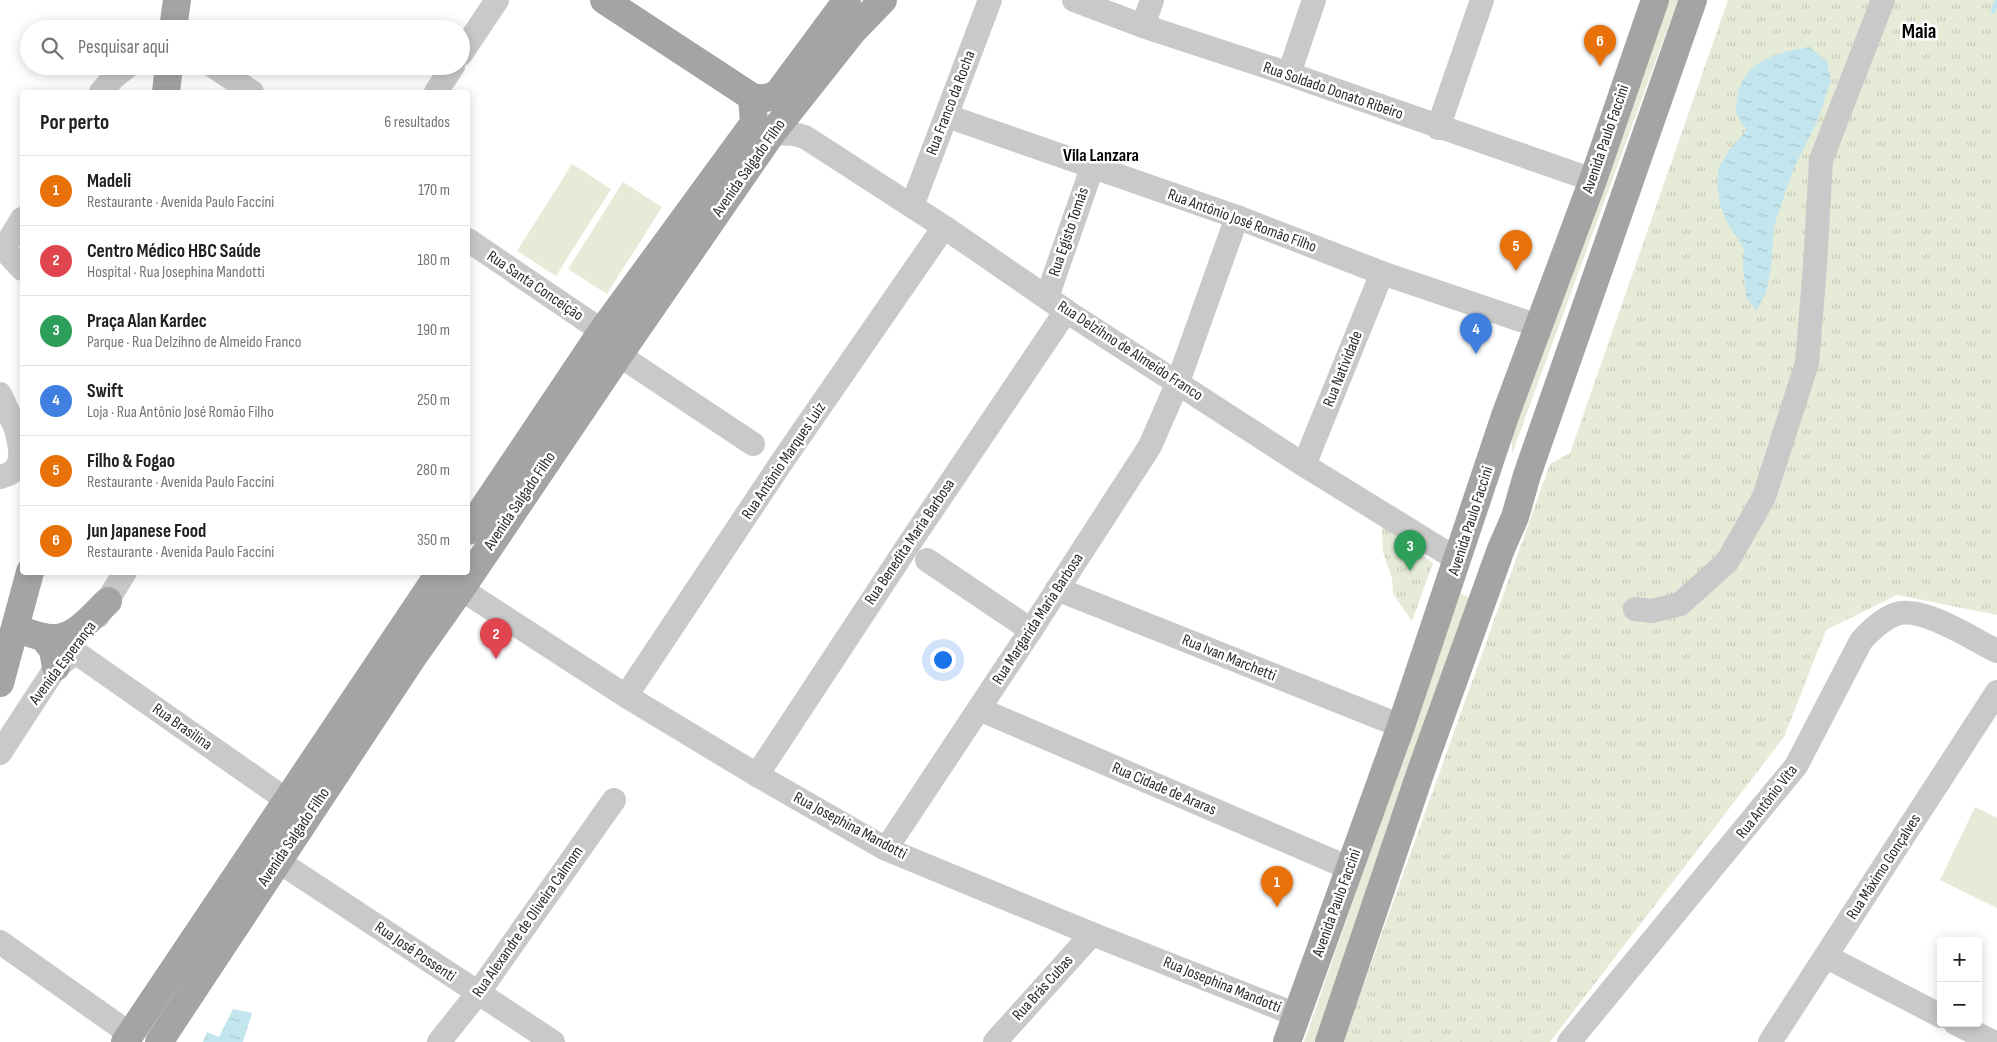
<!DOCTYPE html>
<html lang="pt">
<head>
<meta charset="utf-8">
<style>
	:root { --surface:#fff; --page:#f2f2f2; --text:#202124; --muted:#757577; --line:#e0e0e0; --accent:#d93025 }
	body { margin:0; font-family:"Sofia Sans Condensed",sans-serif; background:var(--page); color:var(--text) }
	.controls { position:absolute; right:15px; bottom:15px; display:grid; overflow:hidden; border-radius:5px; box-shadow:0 2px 12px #0003 }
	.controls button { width:45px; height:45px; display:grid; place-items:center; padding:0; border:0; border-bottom:1px solid var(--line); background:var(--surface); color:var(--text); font:25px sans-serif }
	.you { position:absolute; left:942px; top:659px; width:18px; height:18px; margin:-12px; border:4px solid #fff; border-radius:50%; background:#1a73e8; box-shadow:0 0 0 8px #1a73e833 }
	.badge { display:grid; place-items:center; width:32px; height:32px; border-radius:50%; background:var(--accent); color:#fff; font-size:16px; font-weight:700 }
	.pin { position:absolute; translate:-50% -41px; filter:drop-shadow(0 1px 2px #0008) }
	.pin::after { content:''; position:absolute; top:26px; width:18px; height:15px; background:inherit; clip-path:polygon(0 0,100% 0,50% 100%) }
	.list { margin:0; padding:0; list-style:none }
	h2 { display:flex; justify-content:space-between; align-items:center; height:65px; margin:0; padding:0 20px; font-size:21px }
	h2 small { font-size:16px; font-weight:400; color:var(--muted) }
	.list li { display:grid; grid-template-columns:32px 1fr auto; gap:15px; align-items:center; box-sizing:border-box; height:70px; padding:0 20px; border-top:1px solid var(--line) }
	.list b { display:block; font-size:19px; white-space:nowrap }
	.list p { margin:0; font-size:16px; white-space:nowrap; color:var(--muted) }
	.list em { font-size:16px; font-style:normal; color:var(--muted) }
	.icon { flex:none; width:28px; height:28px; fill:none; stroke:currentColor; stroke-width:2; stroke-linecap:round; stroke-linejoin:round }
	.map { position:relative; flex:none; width:1997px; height:1042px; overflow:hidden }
	.search { position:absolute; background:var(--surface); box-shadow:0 2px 12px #0003; left:20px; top:20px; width:450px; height:55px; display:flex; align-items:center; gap:12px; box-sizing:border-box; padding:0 18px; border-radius:28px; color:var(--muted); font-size:19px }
	.panel { position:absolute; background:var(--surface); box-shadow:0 2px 12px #0003; left:20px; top:90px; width:450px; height:485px; border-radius:5px }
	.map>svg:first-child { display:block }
</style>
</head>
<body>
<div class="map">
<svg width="1997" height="1042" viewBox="0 0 1997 1042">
	<defs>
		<pattern id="park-tufts" width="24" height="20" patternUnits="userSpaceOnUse" patternTransform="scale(1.25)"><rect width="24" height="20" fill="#e6ebd8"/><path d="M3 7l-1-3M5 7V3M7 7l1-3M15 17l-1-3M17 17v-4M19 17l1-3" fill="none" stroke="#c5caba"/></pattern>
		<pattern id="water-ripples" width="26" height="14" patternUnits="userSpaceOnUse" patternTransform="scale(1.25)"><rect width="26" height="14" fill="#c3e5ed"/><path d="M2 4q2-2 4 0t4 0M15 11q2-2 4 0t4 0" fill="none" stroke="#a8c5cb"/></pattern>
	</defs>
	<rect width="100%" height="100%" fill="#fff"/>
	<g fill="#e6ebd8">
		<polygon points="1662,0 1678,0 1512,454 1511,419"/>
		<polygon points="572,164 611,189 556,276 517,251"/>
		<polygon points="623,182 662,207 607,294 568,269"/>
		<polygon points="1460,593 1472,599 1319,1042 1304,1042"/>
		<polygon points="1975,807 1997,818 1997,908 1940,880"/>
	</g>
	<g fill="url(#park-tufts)">
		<polygon points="1728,0 1997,0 1997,615 1897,595 1826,630 1784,737 1550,1042 1341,1042 1358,1000 1550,464 1570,453"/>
		<polygon points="1382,526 1433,563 1412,621 1393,594 1392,578 1383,552"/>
	</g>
	<g fill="url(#water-ripples)">
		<path d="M 1809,47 L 1827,61 L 1831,81 L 1817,122 L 1793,170 L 1774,226 L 1771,268 L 1766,293 L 1756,311 L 1746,296 L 1743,267 L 1744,249 L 1727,222 L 1720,205 L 1717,184 L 1719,167 L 1729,150 L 1747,130 C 1744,126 1740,122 1738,117 C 1734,110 1737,101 1738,94 C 1745,60 1779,52 1809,47 Z"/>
		<polygon points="233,1009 252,1013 243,1042 203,1042 207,1032 219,1037"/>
	</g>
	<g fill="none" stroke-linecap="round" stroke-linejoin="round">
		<polyline stroke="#c3e5ed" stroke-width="5" points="1993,11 1997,0"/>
		<g stroke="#c9c9c9" stroke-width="24">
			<polyline points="1074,0 1143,26 1289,74 1593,180"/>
			<polyline points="1143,26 1152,0"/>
			<polyline points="461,54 497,0"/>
			<polyline points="213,66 252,92"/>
			<polyline points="1289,74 1314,0"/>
			<polyline points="101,92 114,77 128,66"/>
			<polyline points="436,92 453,66"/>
			<polyline points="947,116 1237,217 1382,273 1538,326"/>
			<polyline points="1438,128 1482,0"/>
			<polyline points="772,133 794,134 805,137 944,227 1066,311 1304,465 1458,560"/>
			<polyline points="912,206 990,0"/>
			<polyline points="468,240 602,331"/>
			<polyline points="0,245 22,269"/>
			<polyline points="3,250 22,219"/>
			<polyline points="1047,297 1092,168"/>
			<polyline points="619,355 753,444"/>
			<polyline points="0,394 16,429 22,438"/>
			<polyline points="1304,465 1382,273"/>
			<path d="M 0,477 C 27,471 21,449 16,429"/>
			<polyline points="927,560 1031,630"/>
			<polyline points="461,589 626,696 757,775 886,849 1092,934 1297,1015"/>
			<polyline points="1057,589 1401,726"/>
			<polyline points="1635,609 1652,611 1680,604 1727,562 1764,497 1807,363 1815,266 1821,160 1883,0"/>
			<polyline points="98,616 125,572"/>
			<polyline points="75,652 288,801"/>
			<polyline points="626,696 781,463 944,227"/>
			<polyline points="979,709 1349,868"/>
			<polyline points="0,753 56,667 71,656"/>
			<polyline points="757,775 907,547 1066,311"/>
			<polyline points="886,849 1031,630 1150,446 1178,382 1237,217"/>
			<polyline points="278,861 553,1042"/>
			<polyline points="0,942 130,1034"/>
			<polyline points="1827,957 1941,1016"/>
			<polyline points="1955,1023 1993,1042"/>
			<polyline points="439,1042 478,993 614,800"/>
			<polyline points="995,1042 1092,934"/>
			<path d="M 1569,1042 L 1796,766 L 1861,641 C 1870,631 1881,620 1894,615 C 1919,603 1974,640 1997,651"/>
			<polyline points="1770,1042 1997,692"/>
		</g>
		<g stroke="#a4a4a4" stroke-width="28">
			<path d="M 604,0 L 752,97 C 762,99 769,99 778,93 L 847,0"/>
			<polyline points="173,29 177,0"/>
			<polyline points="166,92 169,66"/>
			<polyline points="468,531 602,331 754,123 752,97"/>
			<path d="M 16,628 C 27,632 38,637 50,638 C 74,641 92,616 108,601"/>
			<polyline points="43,637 53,650 56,667"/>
			<polyline points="0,683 30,572"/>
			<polyline points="125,1042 440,572"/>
			<polyline points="159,1042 411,660 461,589 619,355 772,133 853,31 883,0"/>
			<polyline points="1287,1042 1401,726 1505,416 1593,180 1655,0"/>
			<polyline points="1329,1042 1421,771 1501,549 1515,517 1527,475 1693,0"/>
		</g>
	</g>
	<g text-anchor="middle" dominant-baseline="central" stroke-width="5" stroke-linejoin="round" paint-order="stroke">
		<g font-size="16" fill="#2c2c2c" stroke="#fff">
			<text transform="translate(1333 91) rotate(19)">Rua Soldado Donato Ribeiro</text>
			<text transform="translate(951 103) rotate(-69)">Rua Franco da Rocha</text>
			<text transform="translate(1606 139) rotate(-71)">Avenida Paulo Faccini</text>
			<text transform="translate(749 168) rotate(-55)">Avenida Salgado Filho</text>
			<text transform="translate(1242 221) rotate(20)">Rua Antônio José Romão Filho</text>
			<text transform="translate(1069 232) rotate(-71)">Rua Egisto Tomás</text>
			<text transform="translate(535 286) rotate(34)">Rua Santa Conceição</text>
			<text transform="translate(1130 351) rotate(33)">Rua Delzihno de Almeido Franco</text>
			<text transform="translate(1343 369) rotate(-68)">Rua Natividade</text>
			<text transform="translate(784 461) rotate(-56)">Rua Antônio Marques Luiz</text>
			<text transform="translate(520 501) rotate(-56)">Avenida Salgado Filho</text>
			<text transform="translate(1471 521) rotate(-72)">Avenida Paulo Faccini</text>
			<text transform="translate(910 542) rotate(-56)">Rua Benedita Maria Barbosa</text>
			<text transform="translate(1038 619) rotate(-57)">Rua Margarida Maria Barbosa</text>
			<text transform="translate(1229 658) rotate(22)">Rua Ivan Marchetti</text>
			<text transform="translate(63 663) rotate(-53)">Avenida Esperança</text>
			<text transform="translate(182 727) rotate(35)">Rua Brasilina</text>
			<text transform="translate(1164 789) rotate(23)">Rua Cidade de Araras</text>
			<text transform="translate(1767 802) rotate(-52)">Rua Antônio Vita</text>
			<text transform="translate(850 826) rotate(28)">Rua Josephina Mandotti</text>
			<text transform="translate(294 837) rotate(-56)">Avenida Salgado Filho</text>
			<text transform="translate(1884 867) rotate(-57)">Rua Máximo Gonçalves</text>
			<text transform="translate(1337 903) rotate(-70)">Avenida Paulo Faccini</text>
			<text transform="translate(528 922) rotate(-55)">Rua Alexandre de Oliveira Calmom</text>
			<text transform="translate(415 952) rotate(34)">Rua José Possenti</text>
			<text transform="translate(1222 985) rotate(22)">Rua Josephina Mandotti</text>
			<text transform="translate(1043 988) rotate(-48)">Rua Brás Cubas</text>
		</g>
		<g font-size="18" font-weight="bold" fill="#000" stroke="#fff">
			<text x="1101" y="155">Vila Lanzara</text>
		</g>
		<g font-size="21" font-weight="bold" fill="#000" stroke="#fff">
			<text x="1919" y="31">Maia</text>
		</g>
	</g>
</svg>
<div class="controls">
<button>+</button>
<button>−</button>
</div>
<div class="you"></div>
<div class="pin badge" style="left:1277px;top:907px;background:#e8710a">1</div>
<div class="pin badge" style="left:496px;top:659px;background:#e0444e">2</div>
<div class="pin badge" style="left:1410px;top:571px;background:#2e9e5b">3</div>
<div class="pin badge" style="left:1476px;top:354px;background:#3f7fe0">4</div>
<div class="pin badge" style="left:1516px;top:271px;background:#e8710a">5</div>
<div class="pin badge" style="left:1600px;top:66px;background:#e8710a">6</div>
<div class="search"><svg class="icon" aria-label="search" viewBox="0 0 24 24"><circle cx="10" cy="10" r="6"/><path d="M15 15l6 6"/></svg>Pesquisar aqui</div>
<section class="panel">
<h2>Por perto<small>6 resultados</small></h2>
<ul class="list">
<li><span class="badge" style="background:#e8710a">1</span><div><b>Madeli</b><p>Restaurante · Avenida Paulo Faccini</p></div><em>170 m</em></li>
<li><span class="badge" style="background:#e0444e">2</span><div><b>Centro Médico HBC Saúde</b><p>Hospital · Rua Josephina Mandotti</p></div><em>180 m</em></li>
<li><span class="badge" style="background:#2e9e5b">3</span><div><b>Praça Alan Kardec</b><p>Parque · Rua Delzihno de Almeido Franco</p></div><em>190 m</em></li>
<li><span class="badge" style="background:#3f7fe0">4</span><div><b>Swift</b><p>Loja · Rua Antônio José Romão Filho</p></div><em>250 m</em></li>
<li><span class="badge" style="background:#e8710a">5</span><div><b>Filho &amp; Fogao</b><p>Restaurante · Avenida Paulo Faccini</p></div><em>280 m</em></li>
<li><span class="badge" style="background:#e8710a">6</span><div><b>Jun Japanese Food</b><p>Restaurante · Avenida Paulo Faccini</p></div><em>350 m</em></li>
</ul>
</section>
</div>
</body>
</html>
